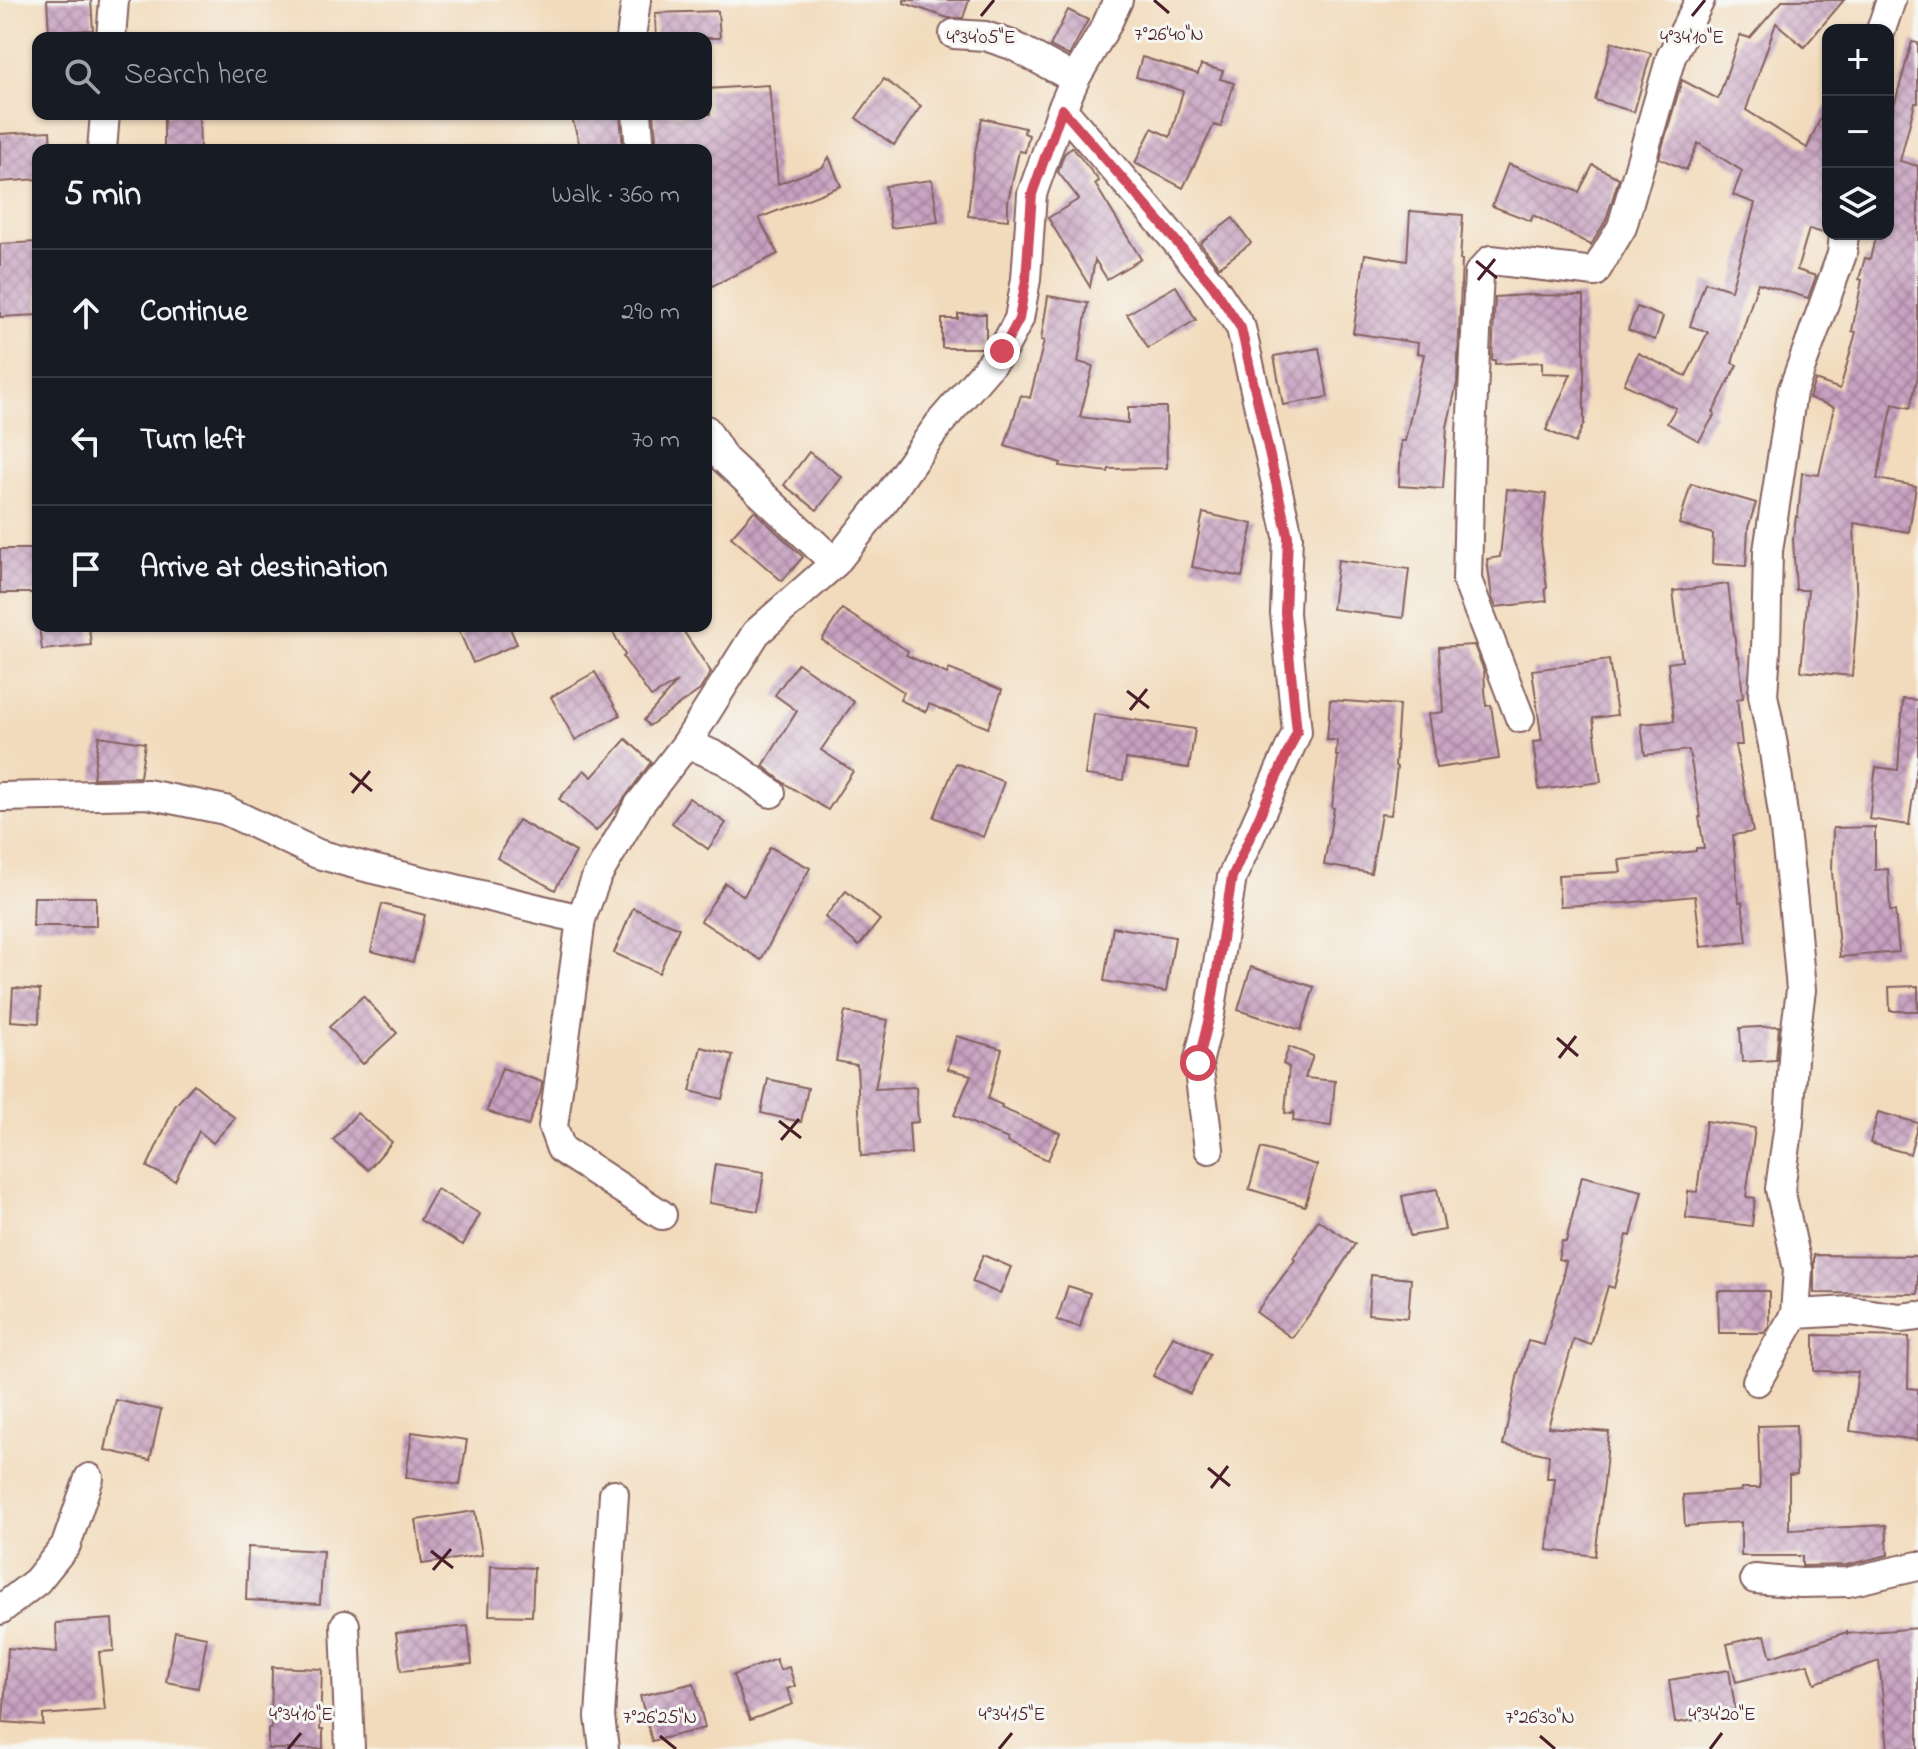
<!DOCTYPE html>
<html lang="en">
<head>
<meta charset="utf-8">
<style>
	:root { --surface:#171b24; --page:#20242c; --text:#f1f3f6; --muted:#9ea1a6; --line:#363941 }
	body { margin:0; font-family:"Indie Flower",sans-serif; background:var(--page); color:var(--text) }
	.controls { position:absolute; right:24px; top:24px; display:grid; overflow:hidden; border-radius:16px; box-shadow:0 2px 6px #0004 }
	.controls button { width:72px; height:72px; display:grid; place-items:center; padding:0; border:0; border-bottom:2px solid var(--line); background:var(--surface); color:var(--text); font:40px sans-serif }
	.stop { position:absolute; width:24px; height:24px; margin:-18px; border:6px solid #d1495b; border-radius:50%; background:#fff }
	.stop.end { background:#d1495b; border-color:#fff; box-shadow:0 2px 8px #0008 }
	.list { margin:0; padding:0; list-style:none }
	h2 { display:flex; justify-content:space-between; align-items:center; height:104px; margin:0; padding:0 32px; font-size:34px }
	h2 small { font-size:26px; font-weight:400; color:var(--muted) }
	.list li { display:grid; grid-template-columns:52px 1fr auto; gap:24px; align-items:center; box-sizing:border-box; height:128px; padding:0 32px; border-top:2px solid var(--line) }
	.list b { display:block; font-size:30px; white-space:nowrap }
	.list em { font-size:26px; font-style:normal; color:var(--muted) }
	.icon { flex:none; width:44px; height:44px; fill:none; stroke:currentColor; stroke-width:2; stroke-linecap:round; stroke-linejoin:round }
	.map { position:relative; flex:none; width:1918px; height:1749px; overflow:hidden }
	.search { position:absolute; background:var(--surface); box-shadow:0 2px 6px #0004; left:32px; top:32px; width:680px; height:88px; display:flex; align-items:center; gap:20px; box-sizing:border-box; padding:0 28px; border-radius:16px; color:var(--muted); font-size:30px }
	.panel { position:absolute; background:var(--surface); box-shadow:0 2px 6px #0004; left:32px; top:144px; width:680px; height:488px; border-radius:16px }
	.map>svg:first-child { display:block }
</style>
</head>
<body>
<div class="map">
<svg width="1918" height="1749" viewBox="0 0 1918 1749">
	<defs>
		<pattern id="building-cross-hatch" width="8" height="8" patternUnits="userSpaceOnUse" patternTransform="scale(2)"><rect width="8" height="8" fill="#c7a2c1"/><path d="M0 0l8 8M0 8l8-8" fill="none" stroke="#a4839d"/></pattern>
	</defs>
	<rect width="100%" height="100%" fill="#f6f6f2"/>
	<filter id="ink" filterUnits="userSpaceOnUse"><feTurbulence type="fractalNoise" baseFrequency=".0125" numOctaves="2"/><feDisplacementMap in="SourceGraphic" scale="16" xChannelSelector="R" yChannelSelector="G"/><feConvolveMatrix kernelMatrix="1 2 1 2 8 2 1 2 1" color-interpolation-filters="sRGB"/></filter>
	<filter id="wash" filterUnits="userSpaceOnUse"><feTurbulence type="fractalNoise" baseFrequency=".006" numOctaves="4" result="noise"/><feDisplacementMap in="SourceGraphic" scale="32" xChannelSelector="R" yChannelSelector="G"/><feGaussianBlur stdDeviation="1.8" result="paint"/><feColorMatrix in="noise" values="0 0 0 0 0 0 0 0 0 0 0 0 0 0 0 0 0 1.4 0 .05"/><feComposite in="paint" operator="in"/></filter>
	<g filter="url(#wash)">
		<rect width="100%" height="100%" fill="#f2dbbc"/>
		<g id="blocks">
			<g fill="url(#building-cross-hatch)">
				<polygon points="47,0 91,0 93,30 49,32"/>
				<polygon points="904,0 969,0 963,18 948,18 904,3"/>
				<polygon points="1783,0 1844,0 1804,47 1776,23 1746,110 1807,148 1828,101 1828,230 1827,234 1809,229 1797,270 1816,276 1808,298 1758,283 1732,363 1737,365 1713,412 1715,414 1699,441 1667,423 1676,408 1624,384 1638,353 1686,376 1708,332 1690,326 1705,282 1731,290 1755,203 1733,195 1742,171 1698,143 1686,170 1659,158 1682,80 1718,99 1740,35 1750,38"/>
				<polygon points="1068,10 1088,20 1069,56 1050,46"/>
				<polygon points="718,11 720,38 656,38 655,13"/>
				<polygon points="1612,42 1651,53 1634,112 1595,100"/>
				<polygon points="1912,42 1918,43 1918,103 1915,103 1900,161 1918,166 1918,376 1910,408 1893,404 1877,479 1916,486 1909,532 1854,523 1857,614 1852,676 1801,671 1808,590 1796,590 1793,539 1796,516 1798,517 1802,473 1819,475 1834,407 1809,398 1815,380 1840,389 1856,332 1852,331 1862,280 1859,279 1865,258 1870,259 1876,234 1888,234 1888,127"/>
				<polygon points="1142,57 1198,74 1201,65 1223,71 1220,79 1234,83 1221,127 1214,125 1183,188 1135,163 1152,128 1170,137 1183,91 1136,77"/>
				<polygon points="884,79 921,106 894,145 856,118"/>
				<polygon points="769,85 778,184 823,167 829,157 841,186 759,218 778,254 706,289 706,148 657,150 654,114 710,114 707,89"/>
				<polygon points="164,114 199,114 200,149 164,148"/>
				<polygon points="571,114 620,114 623,150 581,150"/>
				<polygon points="982,118 1025,128 1024,133 1029,135 1025,152 1019,151 1008,201 1008,220 968,216 974,157"/>
				<polygon points="50,131 51,150 38,150 38,179 0,182 0,134"/>
				<polygon points="1072,147 1099,181 1095,184 1141,259 1107,279 1095,260 1090,287 1048,218 1079,199 1058,172 1064,154"/>
				<polygon points="1508,164 1579,192 1593,165 1619,178 1606,220 1591,245 1533,215 1531,221 1492,206"/>
				<polygon points="932,180 938,222 891,228 885,186"/>
				<polygon points="1410,211 1463,215 1460,260 1462,260 1457,383 1447,427 1443,489 1399,486 1401,441 1405,441 1424,354 1417,353 1418,343 1353,333 1365,254 1407,261"/>
				<polygon points="1233,218 1251,243 1219,267 1200,243"/>
				<polygon points="38,242 38,315 0,317 0,244"/>
				<polygon points="1176,286 1196,320 1148,348 1127,314"/>
				<polygon points="1527,295 1584,296 1584,423 1575,443 1546,430 1571,374 1542,373 1542,362 1495,364 1495,360 1492,360 1495,297"/>
				<polygon points="1048,296 1088,303 1078,362 1093,366 1080,417 1128,423 1128,407 1166,407 1167,468 1109,469 1108,472 1060,466 1061,463 1005,446 1021,395 1030,398 1044,341 1041,340"/>
				<polygon points="1637,307 1663,317 1655,340 1628,330"/>
				<polygon points="958,314 986,314 986,344 982,348 942,348 942,319 958,319"/>
				<polygon points="1319,348 1328,397 1283,405 1274,356"/>
				<polygon points="809,452 842,477 817,510 784,485"/>
				<polygon points="1691,484 1756,503 1748,528 1746,566 1712,564 1713,534 1679,524"/>
				<polygon points="1507,489 1546,494 1541,543 1547,588 1545,589 1547,601 1496,607 1492,598 1487,559 1500,557"/>
				<polygon points="754,511 803,557 782,581 731,537"/>
				<polygon points="1203,513 1253,524 1242,577 1192,567"/>
				<rect x="0" y="549" width="38" height="44"/>
				<polygon points="1338,560 1409,569 1403,618 1332,609"/>
				<polygon points="1728,584 1737,657 1739,656 1743,698 1737,699 1742,745 1735,745 1753,832 1733,835 1739,902 1742,902 1747,942 1701,947 1695,896 1624,903 1560,906 1558,875 1621,872 1619,860 1696,851 1696,848 1704,848 1699,817 1701,817 1689,750 1645,755 1641,724 1674,721 1668,663 1682,661 1673,591"/>
				<polygon points="842,609 908,651 906,655 947,674 949,669 1002,690 988,728 929,704 926,712 900,700 904,692 822,640"/>
				<polygon points="39,626 89,626 91,645 42,650"/>
				<polygon points="457,626 509,626 517,644 473,663"/>
				<polygon points="610,626 680,626 711,672 700,690 649,726 644,720 677,682 651,697 623,657 625,655"/>
				<polygon points="1474,645 1484,671 1486,706 1491,705 1499,759 1436,768 1428,714 1443,712 1439,647"/>
				<polygon points="1609,660 1617,715 1593,718 1601,782 1539,790 1533,742 1542,741 1532,670"/>
				<polygon points="798,663 854,702 821,750 853,771 828,810 784,783 763,766 797,711 775,695"/>
				<polygon points="595,672 620,715 575,740 551,697"/>
				<polygon points="1903,699 1918,700 1918,759 1909,825 1869,819 1876,767 1898,770"/>
				<polygon points="1330,700 1399,705 1395,766 1397,767 1391,815 1381,814 1371,873 1324,865 1334,808 1332,807 1338,756 1336,756 1337,740 1327,740"/>
				<polygon points="1094,714 1195,729 1189,768 1126,759 1123,780 1085,775"/>
				<polygon points="99,736 145,743 140,777 93,778"/>
				<polygon points="626,739 651,762 620,804 596,831 559,799 584,770 592,777"/>
				<polygon points="956,763 1004,782 983,837 934,817"/>
				<polygon points="689,798 726,823 708,849 672,823"/>
				<polygon points="518,820 576,852 555,890 497,858"/>
				<polygon points="1875,827 1875,870 1888,869 1890,911 1895,911 1899,952 1840,957 1832,872 1833,828"/>
				<polygon points="770,847 810,868 761,960 701,921 725,883 744,896"/>
				<polygon points="846,891 880,920 859,946 825,917"/>
				<polygon points="34,897 96,897 96,926 33,926"/>
				<polygon points="382,904 425,915 413,962 371,951"/>
				<polygon points="633,908 679,928 659,973 614,953"/>
				<polygon points="1113,927 1175,937 1166,992 1104,981"/>
				<polygon points="1251,967 1314,987 1301,1030 1238,1010"/>
				<polygon points="1918,986 1918,1011 1890,1011 1889,987"/>
				<polygon points="13,988 40,990 39,1023 11,1021"/>
				<polygon points="363,996 397,1033 363,1064 329,1027"/>
				<polygon points="845,1012 888,1020 875,1089 916,1087 918,1122 909,1123 911,1154 861,1156 857,1065 836,1061"/>
				<polygon points="1779,1026 1776,1060 1742,1062 1740,1028"/>
				<polygon points="956,1036 1002,1049 988,1099 1002,1105 1001,1108 1060,1133 1048,1160 1007,1142 1008,1139 954,1115 971,1075 948,1069"/>
				<polygon points="701,1047 733,1055 722,1099 690,1091"/>
				<polygon points="1289,1047 1313,1056 1305,1078 1335,1081 1331,1126 1293,1121 1294,1111 1292,1114 1285,1113 1289,1067 1283,1064"/>
				<polygon points="502,1068 542,1082 541,1091 528,1126 487,1111"/>
				<polygon points="768,1079 808,1088 801,1122 761,1113"/>
				<polygon points="194,1084 235,1118 213,1143 199,1131 175,1181 147,1167 175,1106"/>
				<polygon points="1878,1112 1918,1123 1910,1154 1870,1143"/>
				<polygon points="357,1113 392,1142 368,1170 333,1140"/>
				<polygon points="1706,1121 1755,1128 1746,1197 1755,1198 1752,1226 1686,1218 1688,1191 1697,1192"/>
				<polygon points="1261,1148 1317,1165 1305,1206 1249,1189"/>
				<polygon points="715,1164 764,1172 758,1211 709,1203"/>
				<polygon points="1582,1176 1642,1191 1631,1236 1627,1235 1614,1288 1608,1286 1591,1345 1574,1339 1548,1427 1609,1432 1604,1483 1595,1556 1547,1550 1555,1478 1547,1478 1549,1455 1503,1445 1518,1373 1528,1341 1544,1345 1564,1274 1563,1274 1566,1261 1558,1259 1562,1241 1566,1242"/>
				<polygon points="437,1189 480,1214 463,1245 420,1220"/>
				<polygon points="1437,1189 1445,1230 1410,1236 1402,1196"/>
				<polygon points="1318,1220 1355,1244 1320,1300 1292,1338 1256,1312 1295,1260 1293,1258"/>
				<polygon points="983,1255 1011,1267 1000,1294 972,1282"/>
				<polygon points="1814,1255 1918,1256 1918,1294 1814,1293"/>
				<polygon points="1371,1275 1411,1279 1408,1318 1368,1314"/>
				<polygon points="1068,1286 1090,1293 1080,1327 1057,1320"/>
				<polygon points="1718,1291 1769,1291 1769,1326 1764,1333 1719,1333"/>
				<polygon points="1814,1335 1909,1337 1908,1388 1918,1389 1918,1440 1850,1431 1858,1372 1814,1371"/>
				<polygon points="1173,1336 1210,1354 1190,1394 1153,1376"/>
				<polygon points="116,1400 161,1410 150,1460 105,1450"/>
				<polygon points="1796,1425 1797,1474 1789,1475 1789,1530 1886,1525 1888,1555 1846,1565 1802,1566 1802,1556 1741,1556 1741,1522 1685,1526 1683,1495 1741,1491 1741,1488 1760,1488 1758,1426"/>
				<polygon points="412,1432 467,1440 460,1485 406,1477"/>
				<polygon points="475,1511 482,1555 422,1564 416,1520"/>
				<polygon points="248,1547 323,1551 320,1604 246,1600"/>
				<polygon points="491,1566 534,1568 532,1616 489,1615"/>
				<polygon points="112,1619 114,1651 99,1652 105,1710 43,1715 43,1725 3,1722 8,1648 57,1652 56,1623"/>
				<polygon points="468,1626 472,1664 401,1671 396,1633"/>
				<polygon points="1918,1628 1918,1749 1888,1749 1879,1661 1815,1683 1808,1664 1736,1682 1727,1644 1765,1635 1771,1657 1847,1632 1847,1634"/>
				<polygon points="175,1631 207,1637 198,1688 166,1682"/>
				<polygon points="776,1659 780,1670 789,1667 795,1686 787,1689 793,1704 750,1720 733,1675"/>
				<polygon points="272,1667 322,1669 320,1729 323,1729 323,1749 268,1749 268,1729 271,1729"/>
				<polygon points="1729,1670 1736,1714 1675,1723 1669,1680"/>
				<polygon points="694,1683 705,1728 652,1741 640,1696"/>
			</g>
		</g>
	</g>
	<g filter="url(#ink)">
		<use href="#blocks" fill-opacity="0" stroke="#85615e" stroke-width="2"/>
		<g fill="none" stroke-linecap="round" stroke-linejoin="round">
			<defs>
				<g id="street">
					<polyline points="1881,30 1891,0"/>
					<polyline points="954,34 985,36 1012,45 1075,79"/>
					<polyline points="111,38 114,0"/>
					<polyline points="631,38 636,0"/>
					<polyline points="1062,109 1161,223 1213,286 1241,328 1288,536 1285,613 1297,732 1232,877 1210,1014 1198,1063 1209,1149"/>
					<polyline points="637,114 640,150"/>
					<polyline points="102,150 105,114"/>
					<polyline points="706,430 724,459 835,563"/>
					<polyline points="1520,718 1467,580 1470,454 1479,273 1491,260 1595,272 1622,227 1671,57 1700,0"/>
					<polyline points="687,743 727,761 771,793"/>
					<polyline points="0,797 147,794 225,810 318,854 373,869 581,919"/>
					<polyline points="662,1215 561,1149 553,1127 581,919 597,876 639,805 687,743 756,633 835,563 888,496 939,424 1002,351 1019,319 1026,279 1032,194 1062,109 1075,79 1106,26 1118,0"/>
					<polyline points="1795,1314 1850,1311 1900,1318 1918,1316"/>
					<polyline points="1757,1381 1795,1314 1798,1269 1780,1189 1789,1123 1794,1043 1801,990 1794,911 1784,821 1773,745 1763,695 1766,649 1768,551 1792,392 1842,254 1844,234"/>
					<polyline points="1755,1579 1801,1583 1848,1582 1918,1566"/>
					<polyline points="0,1610 37,1581 66,1545 89,1478"/>
					<polyline points="345,1625 350,1749"/>
					<polyline points="604,1749 600,1717 614,1494"/>
				</g>
			</defs>
			<use href="#street" stroke="#85615e" stroke-width="32"/>
			<use href="#street" stroke="#fff" stroke-width="28"/>
		</g>
	</g>
	<g fill="none" stroke-linecap="round" stroke-linejoin="round" filter="url(#ink)">
		<polyline stroke="#d1495b" stroke-width="10" points="1002,351 1019,319 1026,279 1032,194 1062,109 1161,223 1213,286 1241,328 1288,536 1285,613 1297,732 1232,877 1210,1014 1198,1063"/>
	</g>
	<path fill="none" stroke="#4a1f2b" stroke-width="3" d="M 1154,0 L 1169,13M 981,16 L 994,0M 1692,16 L 1705,0M 1476,261 L 1497,278M 1478,280 L 1495,259M 1127,691 L 1149,708M 1130,710 L 1147,689M 350,773 L 372,791M 352,793 L 370,771M 1557,1038 L 1578,1056M 1559,1058 L 1576,1036M 779,1121 L 801,1138M 781,1140 L 799,1119M 1208,1468 L 1230,1486M 1211,1488 L 1228,1466M 431,1551 L 453,1568M 433,1570 L 451,1549M 660,1736 L 676,1749M 1540,1736 L 1555,1749M 288,1749 L 301,1733M 999,1749 L 1012,1733M 1710,1749 L 1722,1733"/>
	<g font-size="20" text-anchor="middle" fill="#4a1f2b" stroke="#f6f6f2" stroke-width="6" stroke-linejoin="round" paint-order="stroke">
		<text x="1169" y="40">7°26'40"N</text>
		<text x="981" y="43">4°34'05"E</text>
		<text x="1692" y="43">4°34'10"E</text>
		<text x="301" y="1720">4°34'10"E</text>
		<text x="1012" y="1720">4°34'15"E</text>
		<text x="1722" y="1720">4°34'20"E</text>
		<text x="660" y="1723">7°26'25"N</text>
		<text x="1540" y="1723">7°26'30"N</text>
	</g>
</svg>
<div class="controls">
<button>+</button>
<button>−</button>
<button><svg class="icon" aria-label="layers" viewBox="0 0 24 24"><path d="M12 4l9 5-9 5-9-5zM3 14l9 5 9-5"/></svg></button>
</div>
<div class="stop" style="left:1198px;top:1063px"></div>
<div class="stop end" style="left:1002px;top:351px"></div>
<div class="search"><svg class="icon" aria-label="search" viewBox="0 0 24 24"><circle cx="10" cy="10" r="6"/><path d="M15 15l6 6"/></svg>Search here</div>
<section class="panel">
<h2>5 min<small>Walk · 360 m</small></h2>
<ul class="list">
<li><svg class="icon" aria-label="ahead" viewBox="0 0 24 24"><path d="M12 20V5M6 11l6-6 6 6"/></svg><div><b>Continue</b></div><em>290 m</em></li>
<li><svg class="icon" aria-label="left" viewBox="0 0 24 24"><path d="M17 20v-9H6M10 6l-5 5 5 5"/></svg><div><b>Turn left</b></div><em>70 m</em></li>
<li><svg class="icon" aria-label="arrive" viewBox="0 0 24 24"><path d="M6 21V4h12l-3 4 3 4H6"/></svg><div><b>Arrive at destination</b></div></li>
</ul>
</section>
</div>
</body>
</html>
